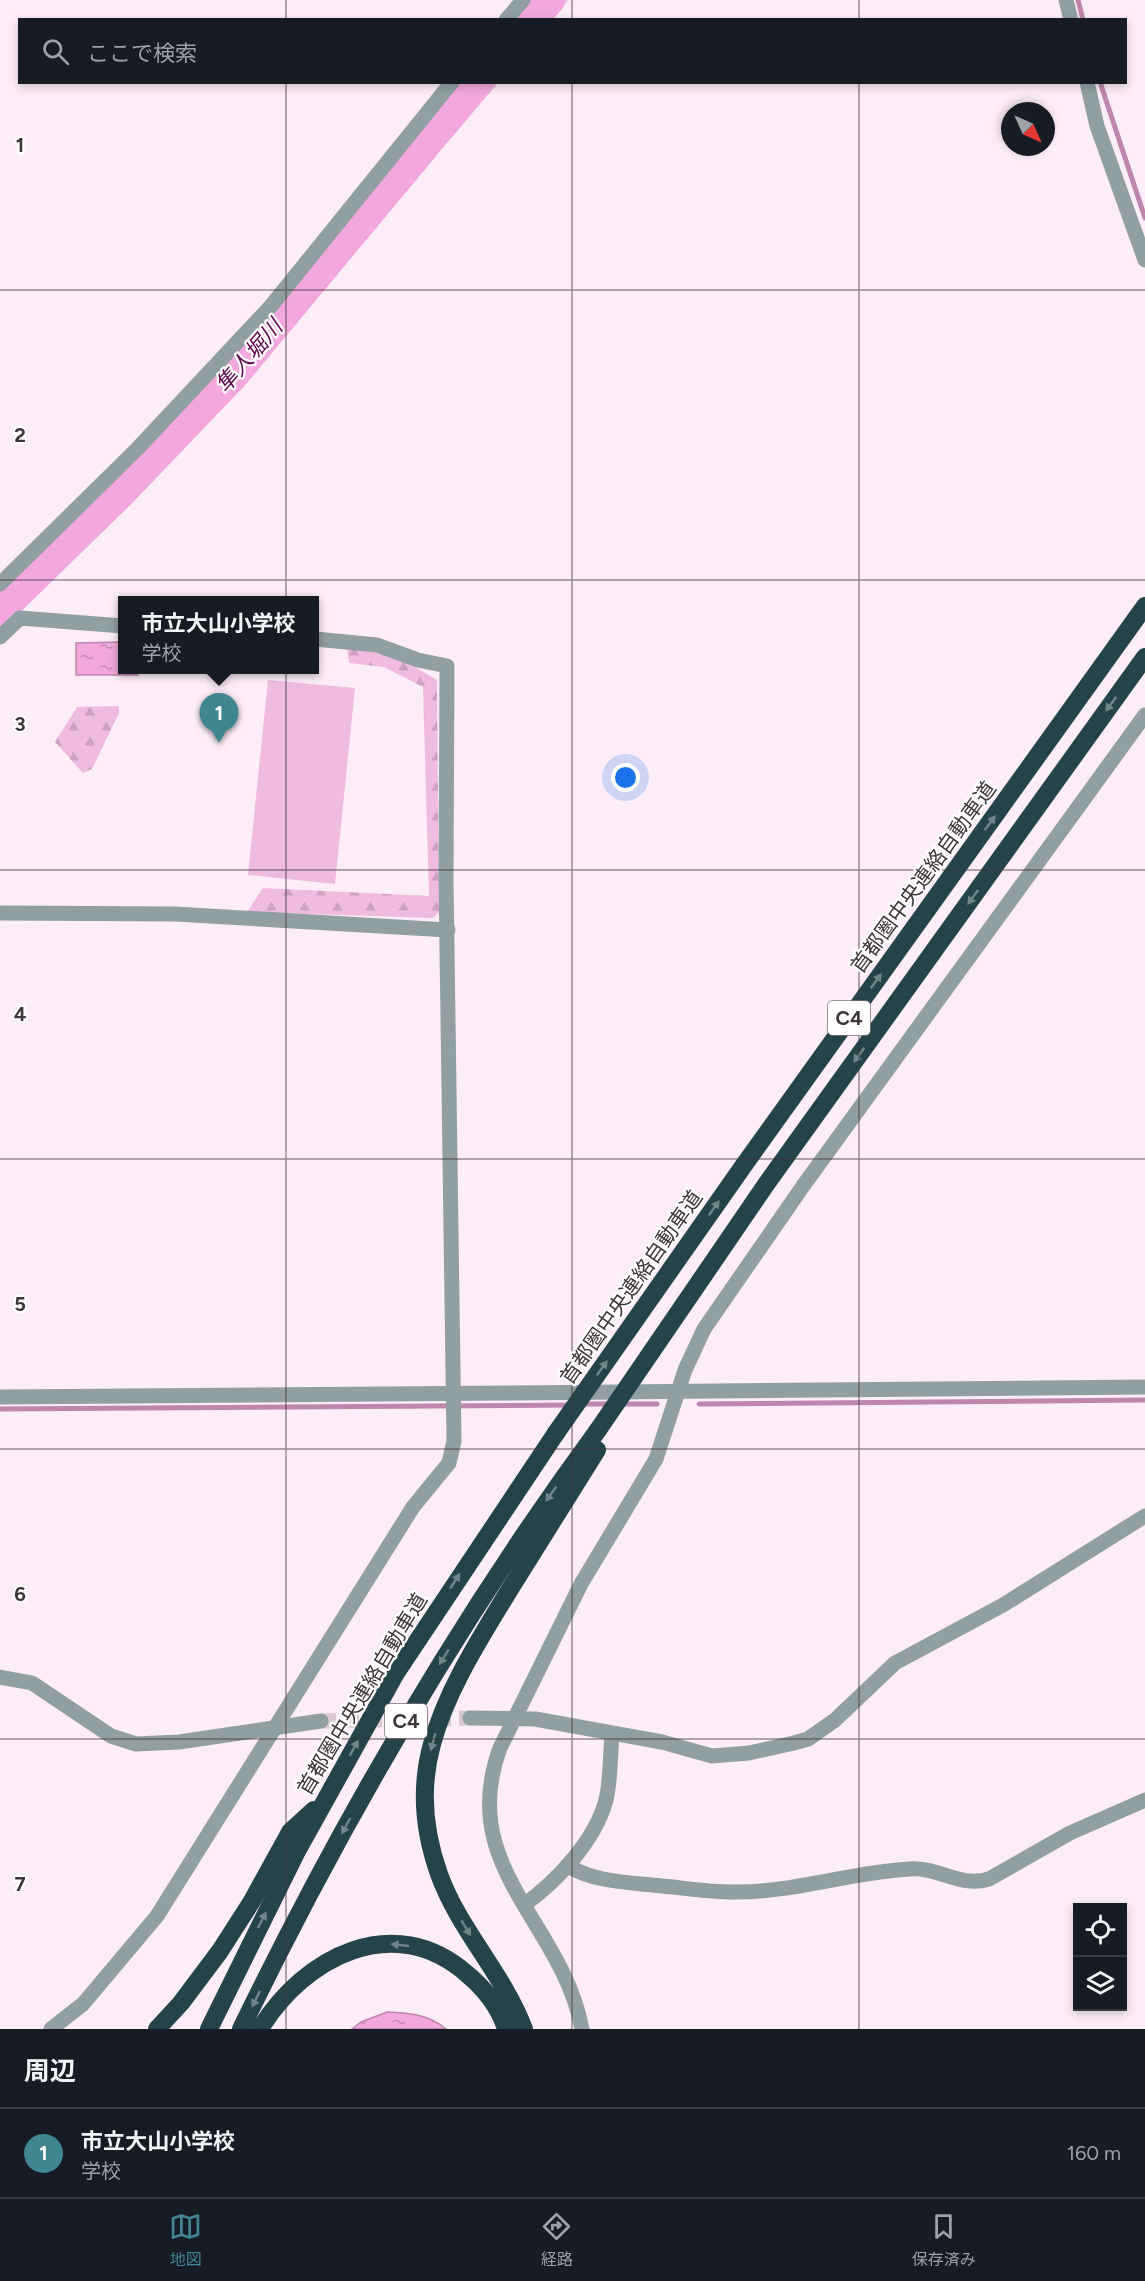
<!DOCTYPE html>
<html lang="ja">
<head>
<meta charset="utf-8">
<style>
	:root { --surface:#171b24; --page:#242831; --text:#f1f3f6; --muted:#9ea1a6; --line:#363941; --accent:#408691 }
	body { margin:0; font-family:Figtree,"Noto Sans JP",sans-serif; background:var(--page); color:var(--text) }
	.controls { position:absolute; right:18px; bottom:18px; display:grid; overflow:hidden; border-radius:0px; box-shadow:0 3px 9px #0003 }
	.controls button { width:54px; height:54px; display:grid; place-items:center; padding:0; border:0; border-bottom:2px solid var(--line); background:var(--surface); color:var(--text); font:30px sans-serif }
	.compass { position:absolute; left:1001px; top:102px; width:54px; height:54px; border-radius:50%; background:var(--surface); box-shadow:0 3px 9px #0003; rotate:135deg }
	.you { position:absolute; left:626px; top:778px; width:21px; height:21px; margin:-15px; border:4px solid #fff; border-radius:50%; background:#1a73e8; box-shadow:0 0 0 9px #1a73e833 }
	.badge { display:grid; place-items:center; width:39px; height:39px; border-radius:50%; background:var(--accent); color:#fff; font-size:20px; font-weight:700 }
	.pin { position:absolute; translate:-50% -50px; filter:drop-shadow(0 2px 3px #0008) }
	.pin::after { content:''; position:absolute; top:32px; width:21px; height:18px; background:inherit; clip-path:polygon(0 0,100% 0,50% 100%) }
	.popup { position:absolute; left:118px; top:596px; width:201px; height:78px; box-sizing:border-box; display:grid; place-content:center; border-radius:0px; background:var(--surface); filter:drop-shadow(0 2px 4px #0005); font-size:20px; white-space:nowrap; color:var(--muted) }
	.popup b { font-size:22px; color:var(--text) }
	.popup::after { content:''; position:absolute; left:50%; top:100%; margin-left:-12px; border:12px solid transparent; border-top-color:var(--surface) }
	.list { margin:0; padding:0; list-style:none }
	h2 { display:flex; justify-content:space-between; align-items:center; height:78px; margin:0; padding:0 24px; font-size:26px }
	h2 small { font-size:20px; font-weight:400; color:var(--muted) }
	.list li { display:grid; grid-template-columns:39px 1fr auto; gap:18px; align-items:center; box-sizing:border-box; height:90px; padding:0 24px; border-top:2px solid var(--line) }
	.list b { display:block; font-size:22px; white-space:nowrap }
	.list p { margin:0; font-size:20px; white-space:nowrap; color:var(--muted) }
	.list em { font-size:20px; font-style:normal; color:var(--muted) }
	.icon { flex:none; width:33px; height:33px; fill:none; stroke:currentColor; stroke-width:2; stroke-linecap:round; stroke-linejoin:round }
	.map { position:relative; flex:none; width:1145px; height:2029px; overflow:hidden }
	.search { position:absolute; background:var(--surface); box-shadow:0 3px 9px #0003; left:18px; right:18px; top:18px; height:66px; display:flex; align-items:center; gap:15px; box-sizing:border-box; padding:0 21px; border-radius:0px; color:var(--muted); font-size:22px }
	.sheet { height:168px; background:var(--surface) }
	nav { display:flex; justify-content:space-around; align-items:center; box-sizing:border-box; height:84px; border-top:2px solid var(--line); background:var(--surface); font-size:16px; color:var(--muted) }
	nav a { display:grid; justify-items:center; gap:3px }
	nav .on { color:var(--accent) }
	.map>svg:first-child { display:block }
</style>
</head>
<body>
<div class="map">
<svg width="1145" height="2029" viewBox="0 0 1145 2029">
	<defs>
		<pattern id="grass-dots" width="8" height="8" patternUnits="userSpaceOnUse" patternTransform="scale(1.5)"><rect width="8" height="8" fill="#efbbdf"/><path d="M2 2h.1M6 6h.1" fill="none" stroke="#cea1c0" stroke-width="1.8" stroke-linecap="round"/></pattern>
		<pattern id="forest-firs" width="22" height="20" patternUnits="userSpaceOnUse" patternTransform="scale(1.5)"><rect width="22" height="20" fill="#efbbdf"/><path d="M5 1l3.5 6h-7zM16 11l3.5 6h-7z" fill="#cea1c0"/></pattern>
		<pattern id="water-ripples" width="26" height="14" patternUnits="userSpaceOnUse" patternTransform="scale(1.5)"><rect width="26" height="14" fill="#f2a8dd"/><path d="M2 4q2-2 4 0t4 0M15 11q2-2 4 0t4 0" fill="none" stroke="#c58ab4"/></pattern>
	</defs>
	<rect width="100%" height="100%" fill="#fdedf8"/>
	<g fill="url(#grass-dots)">
		<polygon points="533,0 545,0 528,19 516,20"/>
		<polygon points="556,0 568,0 552,19 539,19"/>
		<polygon points="463,82 473,83 431,131 427,126"/>
		<polygon points="485,82 498,83 448,142 438,136"/>
		<path d="M 419,136 L 423,140 C 367,211 310,282 251,350 C 172,440 86,523 0,606 L 0,595 L 133,465 L 248,341 Z"/>
		<polygon points="430,145 437,155 259,368 102,531 0,632 0,617 93,527 234,379"/>
	</g>
	<g fill="url(#forest-firs)">
		<polygon points="347,648 391,653 437,680 439,912 433,918 247,912 263,888 429,896 423,687 384,667 349,663"/>
		<polygon points="119,706 119,713 92,769 83,773 55,742 77,707"/>
	</g>
	<polygon fill="#efbbdf" points="268,680 355,688 335,884 248,875"/>
	<g fill="url(#water-ripples)" stroke="#bc86ad" stroke-width="1.5">
		<polygon points="123,642 123,670 138,670 138,675 76,675 76,643"/>
		<path d="M 387,2012 C 409,2013 428,2014 446,2029 L 352,2029 L 361,2022 Z"/>
	</g>
	<g fill="none" stroke-linecap="round" stroke-linejoin="round">
		<g stroke="#bc86ad" stroke-width="5">
			<polyline points="1078,0 1083,20"/>
			<polyline points="1100,82 1145,218"/>
			<polyline points="581,1404 610,1404"/>
			<polyline points="620,1404 657,1404"/>
			<polyline points="699,1404 1145,1400"/>
			<polyline points="0,1409 571,1405"/>
		</g>
		<g stroke="#f2a8dd" stroke-width="30">
			<polyline points="533,20 550,0"/>
			<polyline points="0,611 119,495 235,374 478,82"/>
		</g>
		<polyline stroke="#d7c8d2" stroke-width="15" stroke-dasharray="15 8" stroke-linecap="butt" points="321,1721 470,1718"/>
		<g stroke="#919fa2" stroke-width="15">
			<polyline points="1066,0 1071,20"/>
			<polyline points="506,20 523,0"/>
			<polyline points="1087,82 1097,126 1145,260"/>
			<polyline points="0,584 138,448 271,306 452,82"/>
			<polyline points="0,637 20,618 123,626"/>
			<polyline points="0,913 175,914 448,930"/>
			<path d="M 0,1397 C 382,1393 763,1392 1145,1387"/>
			<polyline points="0,1677 32,1683 111,1736 136,1744 179,1742 321,1721"/>
			<polyline points="470,1718 535,1719 662,1742 712,1756 749,1753 794,1743 808,1739 835,1720 895,1663 1003,1605 1145,1516"/>
			<path d="M 568,1866 C 593,1881 623,1882 652,1885 C 679,1887 706,1892 733,1892 C 792,1893 851,1872 910,1869 C 939,1867 960,1888 989,1879 L 1070,1833 L 1145,1800"/>
			<path d="M 524,1905 C 557,1881 595,1841 606,1800 C 611,1779 610,1755 612,1735"/>
			<polyline points="51,2029 83,2004 157,1916 413,1507 449,1463 454,1441 446,878 447,666 418,660 377,645 315,639"/>
			<path d="M 582,2029 C 562,1922 456,1867 500,1748 L 581,1584 L 656,1459 L 685,1370 L 704,1329 L 803,1186 L 1145,715"/>
		</g>
		<g stroke="#254449" stroke-width="18">
			<polyline points="157,2029 181,2003 220,1951 252,1901 290,1832 314,1810"/>
			<polyline points="209,2029 296,1853 396,1673 556,1433"/>
			<path d="M 241,2029 C 343,1819 460,1618 598,1430"/>
			<path d="M 260,2029 C 304,1957 394,1910 467,1974 C 485,1989 499,2006 506,2029"/>
			<path d="M 524,2029 C 503,1973 459,1930 439,1874 C 424,1832 420,1787 432,1744 C 447,1689 481,1637 510,1589 C 539,1543 568,1496 597,1450"/>
		</g>
		<g stroke="#254449" stroke-width="18">
			<polyline points="598,1430 767,1183 1145,657"/>
			<polyline points="556,1433 744,1165 1145,606"/>
		</g>
	</g>
	<defs><path id="oneway-solid" d="M-6-.8H1V-3.2L6.5 0L1 3.2V.8H-6Z" transform="scale(1.5)"/></defs>
	<g fill="#718589">
		<use href="#oneway-solid" transform="translate(1111 704) rotate(126)"/>
		<use href="#oneway-solid" transform="translate(990 823) rotate(-54)"/>
		<use href="#oneway-solid" transform="translate(973 897) rotate(126)"/>
		<use href="#oneway-solid" transform="translate(876 981) rotate(-54)"/>
		<use href="#oneway-solid" transform="translate(859 1055) rotate(126)"/>
		<use href="#oneway-solid" transform="translate(714 1208) rotate(-55)"/>
		<use href="#oneway-solid" transform="translate(602 1368) rotate(-55)"/>
		<use href="#oneway-solid" transform="translate(551 1494) rotate(126)"/>
		<use href="#oneway-solid" transform="translate(455 1581) rotate(-57)"/>
		<use href="#oneway-solid" transform="translate(444 1657) rotate(122)"/>
		<use href="#oneway-solid" transform="translate(433 1742) rotate(105)"/>
		<use href="#oneway-solid" transform="translate(354 1748) rotate(-61)"/>
		<use href="#oneway-solid" transform="translate(346 1826) rotate(118)"/>
		<use href="#oneway-solid" transform="translate(262 1920) rotate(-63)"/>
		<use href="#oneway-solid" transform="translate(466 1928) rotate(59)"/>
		<use href="#oneway-solid" transform="translate(400 1945) rotate(-174)"/>
		<use href="#oneway-solid" transform="translate(256 1999) rotate(116)"/>
	</g>
	<path fill="none" stroke="#3f353c" stroke-width="1.5" stroke-opacity="0.55" d="M 286,0 L 286,20M 572,0 L 572,20M 859,0 L 859,20M 286,82 L 286,2029M 572,82 L 572,2029M 859,82 L 859,2029M 0,290 L 1145,290M 0,580 L 1145,580M 0,870 L 1145,870M 0,1159 L 1145,1159M 0,1449 L 1145,1449M 0,1739 L 1145,1739"/>
	<g text-anchor="middle" dominant-baseline="central" stroke-width="4.5" stroke-linejoin="round" paint-order="stroke">
		<g fill="#fff" stroke="#797276" stroke-width="1.5">
			<rect x="828" y="1001" width="42" height="34" rx="4.5"/>
			<rect x="385" y="1704" width="42" height="34" rx="4.5"/>
		</g>
		<g font-size="20" font-weight="bold" fill="#3f353c">
			<text x="849" y="1018">C4</text>
			<text x="406" y="1721">C4</text>
		</g>
		<g font-size="21" fill="#3f353c" stroke="#fff">
			<text transform="translate(923 877) rotate(-54)">首都圏中央連絡自動車道</text>
			<text transform="translate(631 1287) rotate(-55)">首都圏中央連絡自動車道</text>
			<text transform="translate(362 1694) rotate(-59)">首都圏中央連絡自動車道</text>
		</g>
		<g font-size="22" font-style="italic" fill="#5f064f" stroke="#fff">
			<text transform="translate(249 356) rotate(-49)">隼人堀川</text>
		</g>
	</g>
	<g font-size="20" text-anchor="middle" font-weight="bold" fill="#3f353c" stroke="#fff" stroke-width="4.5" stroke-linejoin="round" paint-order="stroke">
		<text x="20" y="152">1</text>
		<text x="20" y="442">2</text>
		<text x="20" y="731">3</text>
		<text x="20" y="1021">4</text>
		<text x="20" y="1311">5</text>
		<text x="20" y="1601">6</text>
		<text x="20" y="1891">7</text>
	</g>
</svg>
<div class="controls">
<button><svg class="icon" aria-label="locate" viewBox="0 0 24 24"><circle cx="12" cy="12" r="6"/><path d="M12 2v4M12 18v4M2 12h4M18 12h4"/></svg></button>
<button><svg class="icon" aria-label="layers" viewBox="0 0 24 24"><path d="M12 4l9 5-9 5-9-5zM3 14l9 5 9-5"/></svg></button>
</div>
<svg class="compass" viewBox="-18 -18 36 36"><path d="M0-13l5 13h-10z" fill="#e53935"/><path d="M0 13l5-13h-10z" fill="#9ea1a6"/></svg>
<div class="you"></div>
<div class="pin badge" style="left:219px;top:743px">1</div>
<div class="popup"><b>市立大山小学校</b>学校</div>
<div class="search"><svg class="icon" aria-label="search" viewBox="0 0 24 24"><circle cx="10" cy="10" r="6"/><path d="M15 15l6 6"/></svg>ここで検索</div>
</div>
<section class="sheet">
<h2>周辺<small></small></h2>
<ul class="list">
<li><span class="badge">1</span><div><b>市立大山小学校</b><p>学校</p></div><em>160 m</em></li>
</ul>
</section>
<nav>
<a class="on"><svg class="icon" aria-label="map" viewBox="0 0 24 24"><path d="M3 6l6-2 6 2 6-2v14l-6 2-6-2-6 2zM9 4v14M15 6v14"/></svg>地図</a>
<a><svg class="icon" aria-label="directions" viewBox="0 0 24 24"><path d="M12 3l9 9-9 9-9-9zM9 14v-3h6M13 9l2 2-2 2"/></svg>経路</a>
<a><svg class="icon" aria-label="saved" viewBox="0 0 24 24"><path d="M7 4h10v16l-5-4-5 4z"/></svg>保存済み</a>
</nav>
</body>
</html>
